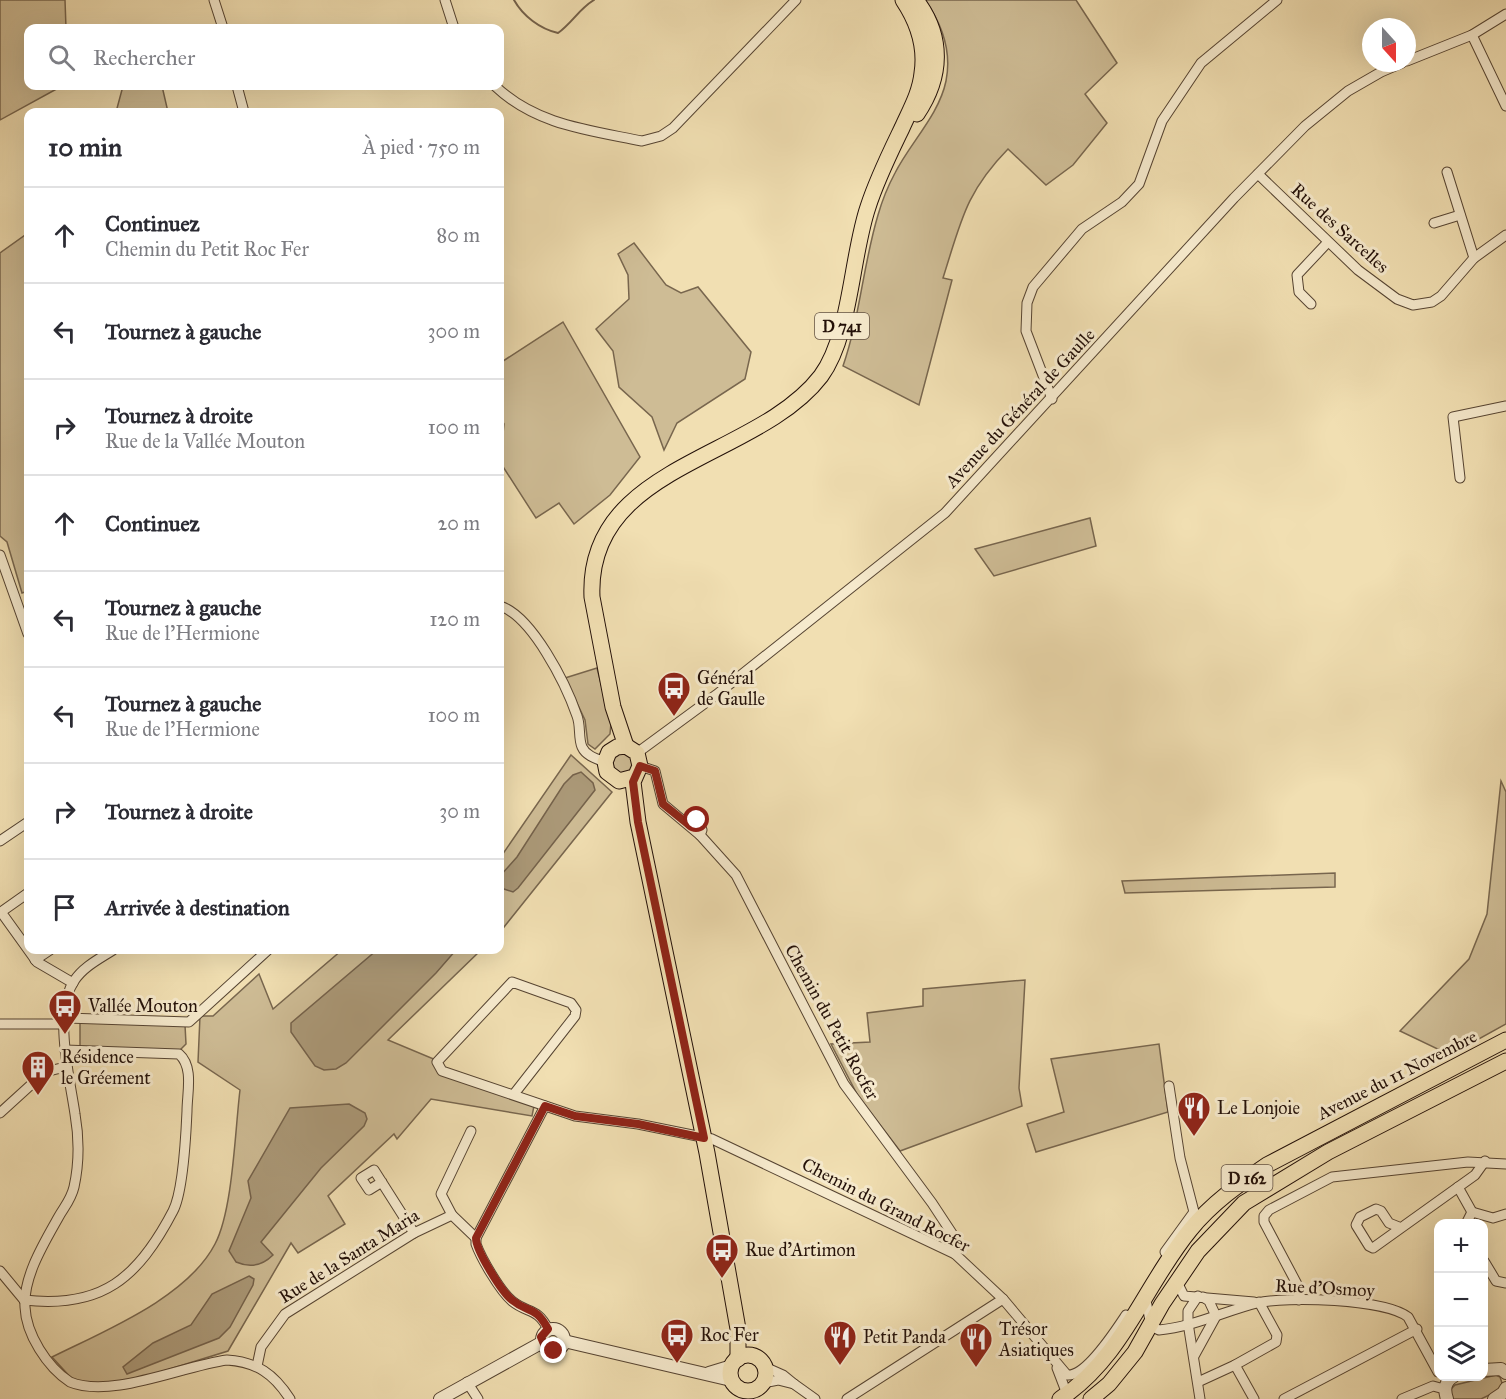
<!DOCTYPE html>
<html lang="fr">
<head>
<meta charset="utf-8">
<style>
	:root { --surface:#fff; --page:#f2f2f3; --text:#2b2b33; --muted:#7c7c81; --line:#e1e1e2 }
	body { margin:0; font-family:"IM FELL Great Primer",serif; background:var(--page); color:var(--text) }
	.controls { position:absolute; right:18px; bottom:18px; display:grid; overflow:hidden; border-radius:12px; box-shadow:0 6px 24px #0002 }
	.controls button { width:54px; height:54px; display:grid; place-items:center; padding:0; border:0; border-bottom:2px solid var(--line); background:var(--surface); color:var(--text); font:30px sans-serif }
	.compass { position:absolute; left:1362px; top:18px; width:54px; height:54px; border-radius:50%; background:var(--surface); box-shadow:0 6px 24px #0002; rotate:159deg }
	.stop { position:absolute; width:18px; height:18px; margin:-14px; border:4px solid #8f2418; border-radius:50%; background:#fff }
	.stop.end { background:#8f2418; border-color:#fff; box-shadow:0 2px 6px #0008 }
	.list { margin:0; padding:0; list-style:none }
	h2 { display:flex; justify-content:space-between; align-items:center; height:78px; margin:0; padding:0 24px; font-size:26px }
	h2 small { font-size:20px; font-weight:400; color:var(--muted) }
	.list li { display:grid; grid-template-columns:39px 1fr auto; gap:18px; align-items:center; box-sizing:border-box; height:96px; padding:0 24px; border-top:2px solid var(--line) }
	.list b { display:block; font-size:22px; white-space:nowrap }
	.list p { margin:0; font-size:20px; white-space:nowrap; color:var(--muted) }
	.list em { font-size:20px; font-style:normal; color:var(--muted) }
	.icon { flex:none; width:33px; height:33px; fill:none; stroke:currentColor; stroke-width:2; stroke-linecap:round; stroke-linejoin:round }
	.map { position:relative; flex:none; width:1506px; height:1399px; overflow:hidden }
	.search { position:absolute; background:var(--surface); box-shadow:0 6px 24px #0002; left:24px; top:24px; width:480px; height:66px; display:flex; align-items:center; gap:15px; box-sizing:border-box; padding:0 21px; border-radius:12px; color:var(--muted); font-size:22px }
	.panel { position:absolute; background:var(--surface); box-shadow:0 6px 24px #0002; left:24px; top:108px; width:480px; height:846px; border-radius:12px }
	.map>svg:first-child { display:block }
</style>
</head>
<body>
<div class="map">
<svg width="1506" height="1399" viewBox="0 0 1506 1399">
	<rect width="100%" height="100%" fill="#f1dfb2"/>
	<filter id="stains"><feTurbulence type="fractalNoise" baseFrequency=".00333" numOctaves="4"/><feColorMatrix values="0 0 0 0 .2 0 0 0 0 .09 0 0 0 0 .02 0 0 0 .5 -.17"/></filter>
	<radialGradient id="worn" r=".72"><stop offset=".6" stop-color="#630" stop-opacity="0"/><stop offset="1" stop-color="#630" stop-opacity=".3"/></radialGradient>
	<g fill="#cebc95" stroke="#78664e" stroke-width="1.5">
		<polygon points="0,0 65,0 66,28 28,28 28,86 62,86 0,120"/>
		<path d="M 925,0 L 1076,0 L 1117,63 L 1085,94 L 1107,123 L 1073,165 L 1046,185 L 1008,149 C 965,193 961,222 943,278 L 952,280 L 919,405 L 843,366 C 860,317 863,265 878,215 C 882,201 888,186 895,173 C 910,143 939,115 946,81 C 952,51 942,24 925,0 Z"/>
		<polygon points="123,86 162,86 168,112 116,112"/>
		<polygon points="28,233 28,591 22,593 7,542 0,536 0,253"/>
		<polygon points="634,243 666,285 681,293 698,287 751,352 745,379 677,423 664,450 652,417 619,387 613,351 596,329 629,299 628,275 618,254"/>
		<polygon points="563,322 640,457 610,495 574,524 559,503 536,518 500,462 504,424 500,417 500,363"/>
		<polygon points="1090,518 1096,546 994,576 975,549"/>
		<polygon points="597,668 611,723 610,734 595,749 588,744 585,720 565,678"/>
		<circle cx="623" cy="763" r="10"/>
		<polygon points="571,755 612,792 500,932 500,858"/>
		<polygon points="1501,781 1506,792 1506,1024 1450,1055 1400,1031 1469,959 1487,914"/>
		<polygon points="1335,873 1335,887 1125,893 1122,881"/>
		<path d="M 342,950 L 481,950 L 388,1040 L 436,1060 L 436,1067 L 534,1106 L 532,1116 L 431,1099 L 397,1139 L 394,1134 L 328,1196 L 345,1224 L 298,1253 L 291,1243 L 228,1351 L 115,1386 L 73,1380 L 52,1357 C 104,1331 187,1298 215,1244 C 233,1210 235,1130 240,1090 L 198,1062 L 200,1016 L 213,1016 L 259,974 L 273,1009 Z"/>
		<polygon points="1025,980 1019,1088 1022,1106 900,1151 858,1096 831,1044 870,1042 867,1013 923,1006 923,989"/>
		<polygon points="80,1022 185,1025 186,1044 179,1051 80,1048"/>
		<polygon points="1159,1044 1168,1112 1036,1152 1027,1124 1064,1112 1051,1059"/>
		<polygon points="1496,1375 1500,1377 1502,1383 1500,1390 1481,1399 1452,1399 1450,1390 1455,1385"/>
	</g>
	<g fill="#ab9978" stroke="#75624b" stroke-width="1.5">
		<polygon points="581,772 593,783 595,790 518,888 513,892 504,889 500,884 500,876 517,857 564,784 573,775"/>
		<polygon points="377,950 456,950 436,973 346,1063 336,1069 324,1070 315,1066 291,1032 291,1023"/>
		<path d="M 349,1104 L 365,1113 L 367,1119 L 364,1126 L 321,1168 L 261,1242 L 273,1255 C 262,1266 250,1268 236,1262 L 229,1251 L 251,1198 L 248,1181 L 290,1108 Z"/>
		<polygon points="249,1276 254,1279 253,1285 230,1327 219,1338 127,1374 123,1367 153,1343 191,1325 212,1294"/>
	</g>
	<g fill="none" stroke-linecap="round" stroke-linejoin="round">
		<path stroke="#75624b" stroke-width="2" d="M 514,0 C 523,16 540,29 558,33 C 572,23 579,9 594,0"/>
		<defs>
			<g id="minor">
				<polyline points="214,0 223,28"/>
				<polyline points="445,0 454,28"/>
				<polyline points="1472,35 1506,106"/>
				<polyline points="1407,61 1472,35 1506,14"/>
				<polyline points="237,86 244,112"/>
				<path d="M 495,86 C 536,125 588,130 642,141 L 661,136 L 673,128 L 796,0"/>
				<polyline points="1447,172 1474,258"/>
				<polyline points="1258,174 1358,270 1397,299 1413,305 1432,302 1441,296 1474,258 1506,235"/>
				<polyline points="1434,223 1460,215"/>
				<polyline points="1311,304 1299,292 1297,275 1328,242"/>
				<polyline points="1052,399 1026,331 1027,303 1033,287 1082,229 1122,202 1139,184 1162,121 1201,63 1277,0"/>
				<polyline points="1460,478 1453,417 1506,406"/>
				<polyline points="0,555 28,634"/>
				<path d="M 500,606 C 532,616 566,684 577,716 C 581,726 578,738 582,747 C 586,756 597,759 605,762"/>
				<polyline points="637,753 716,695 945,513 1234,198 1305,126 1348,91 1381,72 1402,63"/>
				<polyline points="640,766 655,771 663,804 700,835 702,830 699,822 693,818 689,825"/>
				<polyline points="700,835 736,875 844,1084 932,1203 957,1241 955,1254"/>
				<polyline points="0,841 28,822"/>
				<polyline points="28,893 1,912 37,962 73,983"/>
				<path d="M 113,950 C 99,959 83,967 74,981 C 53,1013 70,1079 75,1114 C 79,1137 79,1164 74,1187 C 71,1200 64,1207 58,1218 C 44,1243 23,1277 25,1307 C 26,1334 47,1367 70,1382 C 111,1399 182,1366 227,1360 C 257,1362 274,1374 290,1399"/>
				<polyline points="35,960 50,950"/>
				<polyline points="66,1018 189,1022 268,950"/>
				<polyline points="0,1024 65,1024"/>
				<path d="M 514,1094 L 575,1016 L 576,1010 L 571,1003 L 512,982 L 437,1062 L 442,1071 L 575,1116 L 638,1124 L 712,1139 L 955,1254 L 1003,1299 L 1067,1375 C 1086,1377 1116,1330 1126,1315"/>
				<path d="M 545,1106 L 476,1238 L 476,1244 C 481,1258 500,1291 512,1301 C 528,1314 537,1307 548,1329"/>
				<polyline points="0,1113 45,1072 65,1067"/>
				<polyline points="471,1131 441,1194 452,1215 476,1238"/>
				<polyline points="382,1182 369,1190 361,1178 374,1170 414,1233"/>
				<polyline points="1458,1187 1472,1212"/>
				<polyline points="1472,1212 1493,1218 1506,1214"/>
				<polyline points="1466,1224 1472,1212"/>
				<polyline points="1399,1227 1389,1223 1381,1211 1376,1209 1360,1217 1356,1225 1369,1246 1373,1248 1475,1175 1485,1161"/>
				<polyline points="1165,1252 1194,1212 1180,1158 1169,1086"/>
				<polyline points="1484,1261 1496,1281 1506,1283"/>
				<polyline points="0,1271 24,1300"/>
				<polyline points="1177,1282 1184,1296 1254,1302"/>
				<polyline points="1198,1296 1188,1311 1188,1323 1200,1399"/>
				<path d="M 24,1300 C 102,1309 138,1278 173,1211 C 183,1192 186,1134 187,1111 C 187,1093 194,1067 179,1054 L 65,1050"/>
				<path d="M 1146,1300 L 1151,1326 L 1159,1330 C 1193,1327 1225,1311 1257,1303 C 1286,1296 1385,1299 1408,1317 L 1438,1372"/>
				<polyline points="1299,1300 1298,1286 1264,1222 1264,1216 1269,1210 1332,1177 1468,1162 1506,1164"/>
				<polyline points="1194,1356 1216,1316 1209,1301 1203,1297"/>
				<polyline points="257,1366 261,1347 285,1314 414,1233 452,1215"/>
				<polyline points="1057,1368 1067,1394"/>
				<polyline points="467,1382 478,1399"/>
				<polyline points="1198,1382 1235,1365"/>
				<polyline points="763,1383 778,1380 794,1384 783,1375 765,1367"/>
				<polyline points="794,1384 815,1399"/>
				<polyline points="847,1399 1003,1299"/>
				<polyline points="1254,1399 1235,1365 1276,1342 1277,1335 1259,1302"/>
				<polyline points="1284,1399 1417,1329"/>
				<polyline points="1402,1399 1433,1386 1444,1389"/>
			</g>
			<g id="tertiary">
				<circle cx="553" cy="1340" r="11"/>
				<polyline points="564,1341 731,1380"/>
				<polyline points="1484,1370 1501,1369 1506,1373"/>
				<polyline points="709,1373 732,1366"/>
				<polyline points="440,1399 541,1343"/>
				<path d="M 1447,1399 C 1444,1390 1444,1382 1454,1376"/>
				<polyline points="1494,1399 1503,1393 1506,1388"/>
			</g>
			<g id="primary">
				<path d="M 916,0 C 944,37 942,77 917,114"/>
				<path d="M 626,746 L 613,707 L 592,597 C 586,464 757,460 821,376 C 851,335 851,257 868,207 C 877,179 890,153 902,128 C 910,110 920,93 922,73 C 926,47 917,21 903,0"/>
				<polyline points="634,777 619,781 607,772 605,762 609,752 617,747 626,746 637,753 640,766 633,782 638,822 707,1153 738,1329 738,1359"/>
				<circle cx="748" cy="1373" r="18"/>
				<path d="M 1060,1399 C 1124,1356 1144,1286 1190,1230 C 1212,1203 1239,1184 1267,1165 L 1506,1040"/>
				<polyline points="1091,1399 1109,1384 1135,1352 1162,1304 1198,1251 1244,1203 1328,1152 1506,1061"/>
			</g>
		</defs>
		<use href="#minor" stroke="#564432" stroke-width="11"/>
		<use href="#tertiary" stroke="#564432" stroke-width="14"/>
		<use href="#primary" stroke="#231008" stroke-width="17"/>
		<use href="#minor" stroke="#f6eacd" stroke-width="9"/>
		<use href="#tertiary" stroke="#f6eacd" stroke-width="12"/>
		<use href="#primary" stroke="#f1dfb2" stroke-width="15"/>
	</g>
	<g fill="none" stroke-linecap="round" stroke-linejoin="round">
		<path stroke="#8f2418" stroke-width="8" d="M 554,1351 L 546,1349 L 541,1337 L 548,1329 C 535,1305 529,1314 512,1300 C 502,1292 476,1251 476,1238 L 545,1106 L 575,1116 L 638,1124 L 704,1138 L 638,822 L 633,782 L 640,766 L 655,771 L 663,804 L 689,825 L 693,818 L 697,820"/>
	</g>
	<defs>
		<symbol id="bus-pin" viewBox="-11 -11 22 30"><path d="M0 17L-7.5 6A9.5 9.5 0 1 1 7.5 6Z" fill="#8f2418" stroke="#f6eacd"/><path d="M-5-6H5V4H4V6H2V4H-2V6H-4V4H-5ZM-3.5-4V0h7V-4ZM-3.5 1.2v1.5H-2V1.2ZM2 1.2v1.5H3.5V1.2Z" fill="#fff"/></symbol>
		<symbol id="building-pin" viewBox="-11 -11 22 30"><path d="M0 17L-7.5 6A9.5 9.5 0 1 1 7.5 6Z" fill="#8f2418" stroke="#f6eacd"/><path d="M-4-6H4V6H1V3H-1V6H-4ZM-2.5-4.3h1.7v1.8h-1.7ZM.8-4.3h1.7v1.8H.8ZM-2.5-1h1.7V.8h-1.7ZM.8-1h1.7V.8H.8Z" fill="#fff"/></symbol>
		<symbol id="restaurant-pin" viewBox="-11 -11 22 30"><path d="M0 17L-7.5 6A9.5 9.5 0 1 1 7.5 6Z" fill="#8f2418" stroke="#f6eacd"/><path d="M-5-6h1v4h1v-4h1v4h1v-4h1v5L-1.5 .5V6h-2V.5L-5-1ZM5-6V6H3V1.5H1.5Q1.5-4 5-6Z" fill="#fff"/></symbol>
	</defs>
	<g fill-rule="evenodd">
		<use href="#bus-pin" x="655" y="669" width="38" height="52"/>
		<use href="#bus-pin" x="46" y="987" width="38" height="52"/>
		<use href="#building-pin" x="19" y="1048" width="38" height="52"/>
		<use href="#restaurant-pin" x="1175" y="1089" width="38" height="52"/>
		<use href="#bus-pin" x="703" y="1231" width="38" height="52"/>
		<use href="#bus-pin" x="658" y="1316" width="38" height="52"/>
		<use href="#restaurant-pin" x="821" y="1318" width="38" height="52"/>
		<use href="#restaurant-pin" x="957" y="1320" width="38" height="52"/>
	</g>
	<g text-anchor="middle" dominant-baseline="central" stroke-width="6" stroke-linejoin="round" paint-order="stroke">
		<g fill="#f6eacd" stroke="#625143" stroke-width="1.5">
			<rect x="815" y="313" width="54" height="26" rx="4.5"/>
			<rect x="1221.5" y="1165" width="51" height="26" rx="4.5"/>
		</g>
		<g font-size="16" font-weight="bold" fill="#231008">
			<text x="842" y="326">D 741</text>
			<text x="1247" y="1178">D 162</text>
		</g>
		<g font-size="18" fill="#231008" stroke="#f6eacd">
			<text transform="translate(1340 228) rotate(42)">Rue des Sarcelles</text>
			<text transform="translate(1020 408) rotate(-47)">Avenue du Général de Gaulle</text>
			<text transform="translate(832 1022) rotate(61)">Chemin du Petit Rocfer</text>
			<text transform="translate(1397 1075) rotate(-27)">Avenue du 11 Novembre</text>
			<text transform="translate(886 1205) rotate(27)">Chemin du Grand Rocfer</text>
			<text transform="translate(349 1256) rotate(-32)">Rue de la Santa Maria</text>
			<text transform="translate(1325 1288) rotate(3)">Rue d'Osmoy</text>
		</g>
		<g font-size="18" fill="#231008" stroke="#f6eacd" text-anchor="start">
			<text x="697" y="678">Général<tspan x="697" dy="21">de Gaulle</tspan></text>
			<text x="88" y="1006">Vallée Mouton</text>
			<text x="61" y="1057">Résidence<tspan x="61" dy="21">le Gréement</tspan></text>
			<text x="1217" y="1108">Le Lonjoie</text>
			<text x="745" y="1250">Rue d'Artimon</text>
			<text x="999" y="1329">Trésor<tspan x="999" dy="21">Asiatiques</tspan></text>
			<text x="700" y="1335">Roc Fer</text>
			<text x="863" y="1337">Petit Panda</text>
		</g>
	</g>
	<rect width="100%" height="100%" filter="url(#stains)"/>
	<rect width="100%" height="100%" fill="url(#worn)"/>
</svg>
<div class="controls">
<button>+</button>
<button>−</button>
<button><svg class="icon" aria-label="layers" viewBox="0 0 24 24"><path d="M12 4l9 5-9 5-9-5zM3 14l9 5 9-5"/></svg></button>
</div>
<svg class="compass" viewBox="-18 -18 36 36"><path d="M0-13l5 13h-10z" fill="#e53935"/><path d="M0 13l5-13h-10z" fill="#7c7c81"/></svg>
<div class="stop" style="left:697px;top:820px"></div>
<div class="stop end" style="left:554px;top:1351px"></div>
<div class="search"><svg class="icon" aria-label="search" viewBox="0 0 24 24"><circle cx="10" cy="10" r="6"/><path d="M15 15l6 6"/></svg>Rechercher</div>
<section class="panel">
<h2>10 min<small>À pied · 750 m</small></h2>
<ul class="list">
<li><svg class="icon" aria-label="ahead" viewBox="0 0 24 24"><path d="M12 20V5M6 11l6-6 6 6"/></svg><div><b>Continuez</b><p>Chemin du Petit Roc Fer</p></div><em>80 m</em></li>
<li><svg class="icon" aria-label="left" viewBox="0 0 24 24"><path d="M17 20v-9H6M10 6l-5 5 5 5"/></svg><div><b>Tournez à gauche</b></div><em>300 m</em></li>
<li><svg class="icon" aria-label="right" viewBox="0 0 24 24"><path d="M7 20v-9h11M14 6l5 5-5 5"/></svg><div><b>Tournez à droite</b><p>Rue de la Vallée Mouton</p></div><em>100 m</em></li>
<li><svg class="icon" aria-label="ahead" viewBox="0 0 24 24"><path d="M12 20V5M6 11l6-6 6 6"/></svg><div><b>Continuez</b></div><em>20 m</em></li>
<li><svg class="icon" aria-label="left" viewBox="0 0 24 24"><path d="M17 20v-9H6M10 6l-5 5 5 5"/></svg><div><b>Tournez à gauche</b><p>Rue de l'Hermione</p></div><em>120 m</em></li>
<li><svg class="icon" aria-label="left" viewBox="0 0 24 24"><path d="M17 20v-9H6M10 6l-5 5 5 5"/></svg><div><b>Tournez à gauche</b><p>Rue de l'Hermione</p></div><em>100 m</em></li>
<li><svg class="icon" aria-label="right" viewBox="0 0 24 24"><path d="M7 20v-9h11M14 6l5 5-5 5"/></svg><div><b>Tournez à droite</b></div><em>30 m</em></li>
<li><svg class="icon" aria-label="arrive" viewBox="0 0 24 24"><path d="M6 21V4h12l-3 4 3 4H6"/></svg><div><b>Arrivée à destination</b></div></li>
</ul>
</section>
</div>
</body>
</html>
